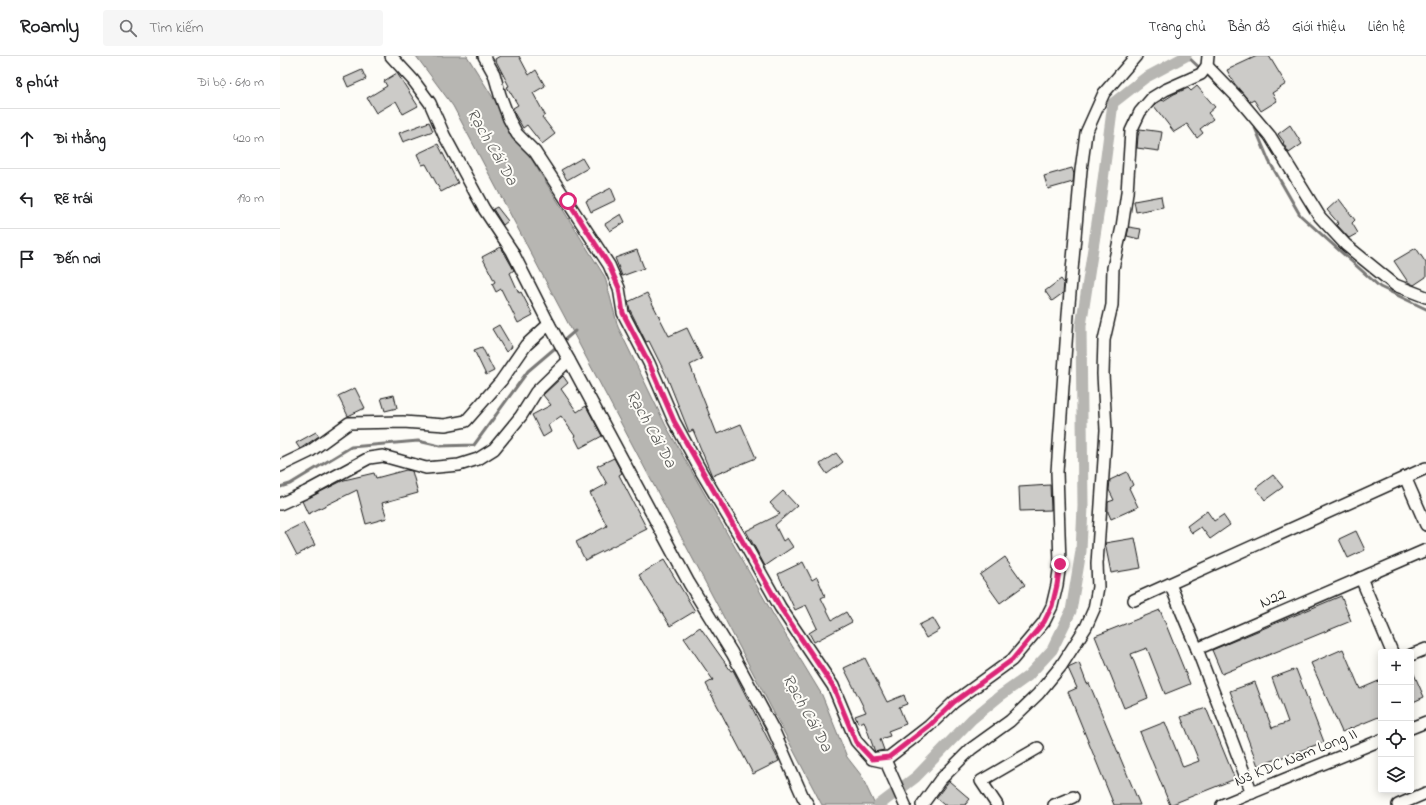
<!DOCTYPE html>
<html lang="vi">
<head>
<meta charset="utf-8">
<style>
	:root { --surface:#fff; --page:#f6f6f6; --text:#202124; --muted:#757577; --line:#e0e0e0 }
	body { margin:0; font-family:"Indie Flower",sans-serif; background:var(--page); color:var(--text) }
	.controls { position:absolute; right:12px; bottom:12px; display:grid; overflow:hidden; border-radius:4px; box-shadow:0 2px 10px #0003 }
	.controls button { width:36px; height:36px; display:grid; place-items:center; padding:0; border:0; border-bottom:1px solid var(--line); background:var(--surface); color:var(--text); font:20px sans-serif }
	.stop { position:absolute; width:12px; height:12px; margin:-9px; border:3px solid #db2777; border-radius:50%; background:#fff }
	.stop.end { background:#db2777; border-color:#fff; box-shadow:0 1px 4px #0008 }
	.list { margin:0; padding:0; list-style:none }
	h2 { display:flex; justify-content:space-between; align-items:center; height:52px; margin:0; padding:0 16px; font-size:17px }
	h2 small { font-size:13px; font-weight:400; color:var(--muted) }
	.list li { display:grid; grid-template-columns:26px 1fr auto; gap:12px; align-items:center; box-sizing:border-box; height:60px; padding:0 16px; border-top:1px solid var(--line) }
	.list b { display:block; font-size:15px; white-space:nowrap }
	.list em { font-size:13px; font-style:normal; color:var(--muted) }
	.icon { flex:none; width:22px; height:22px; fill:none; stroke:currentColor; stroke-width:2; stroke-linecap:round; stroke-linejoin:round }
	.map { position:relative; flex:none; width:1146px; height:749px; overflow:hidden }
	header { display:flex; align-items:center; gap:24px; box-sizing:border-box; height:56px; padding:0 20px; background:var(--surface); border-bottom:1px solid var(--line) }
	header strong { font-size:19px }
	nav { display:flex; gap:22px; margin-inline-start:auto; font-size:14px }
	.search { width:280px; height:36px; background:var(--page); display:flex; align-items:center; gap:10px; box-sizing:border-box; padding:0 14px; border-radius:4px; color:var(--muted); font-size:15px }
	main { display:flex }
	aside { flex:1; background:var(--surface) }
	.map>svg:first-child { display:block }
</style>
</head>
<body>
<header>
<strong>Roamly</strong>
<div class="search"><svg class="icon" aria-label="search" viewBox="0 0 24 24"><circle cx="10" cy="10" r="6"/><path d="M15 15l6 6"/></svg>Tìm kiếm</div>
<nav><a>Trang chủ</a><a>Bản đồ</a><a>Giới thiệu</a><a>Liên hệ</a></nav>
</header>
<main>
<aside>
<h2>8 phút<small>Đi bộ · 610 m</small></h2>
<ul class="list">
<li><svg class="icon" aria-label="ahead" viewBox="0 0 24 24"><path d="M12 20V5M6 11l6-6 6 6"/></svg><div><b>Đi thẳng</b></div><em>420 m</em></li>
<li><svg class="icon" aria-label="left" viewBox="0 0 24 24"><path d="M17 20v-9H6M10 6l-5 5 5 5"/></svg><div><b>Rẽ trái</b></div><em>190 m</em></li>
<li><svg class="icon" aria-label="arrive" viewBox="0 0 24 24"><path d="M6 21V4h12l-3 4 3 4H6"/></svg><div><b>Đến nơi</b></div></li>
</ul>
</aside>
<div class="map">
<svg width="1146" height="749" viewBox="0 0 1146 749">
	<rect width="100%" height="100%" fill="#fdfcf7"/>
	<filter id="ink" filterUnits="userSpaceOnUse"><feTurbulence type="fractalNoise" baseFrequency=".025" numOctaves="2"/><feDisplacementMap in="SourceGraphic" scale="8" xChannelSelector="R" yChannelSelector="G"/><feConvolveMatrix kernelMatrix="1 2 1 2 8 2 1 2 1" color-interpolation-filters="sRGB"/></filter>
	<g filter="url(#ink)">
		<polygon fill="#b7b6b2" stroke="#797876" points="136,0 187,0 325,221 338,271 386,370 494,560 542,639 567,701 581,719 595,749 542,749 459,590 173,50"/>
		<g fill="none" stroke-linecap="round" stroke-linejoin="round">
			<g stroke="#797876" stroke-width="3">
				<polyline points="907,0 942,33"/>
				<polyline points="973,67 989,105 1020,159 1100,231 1146,253"/>
				<polyline points="0,431 10,428 71,391 138,385 160,390 194,389 248,315 295,275"/>
			</g>
			<polyline stroke="#b7b6b2" stroke-width="11" points="599,749 636,721 692,663 720,640 748,620 772,594 791,555 801,495 803,450 801,270 820,147 833,47 865,22 906,0"/>
		</g>
		<g fill="#cccbc8" stroke="#1c1c1c">
			<polygon points="220,0 239,0 249,19 256,14 265,30 253,37 265,59 262,61 275,78 262,88 247,69 243,72 233,55 233,52 238,49 227,31 229,30 215,3"/>
			<polygon points="977,0 989,0 1006,28 992,37 997,45 981,55 974,44 970,46 954,27 947,14"/>
			<polygon points="82,14 86,23 68,31 64,22"/>
			<polygon points="117,17 138,50 123,58 116,45 96,57 87,42 107,30 104,25"/>
			<polygon points="917,30 935,51 928,57 933,63 920,73 923,77 917,82 907,68 894,76 874,50 877,47 882,44 883,45 894,38 908,32 911,35"/>
			<polygon points="149,66 153,75 123,86 119,77"/>
			<polygon points="1010,69 1022,88 1009,97 1003,87 1004,86 998,78"/>
			<polygon points="860,73 882,76 879,95 857,92 858,80"/>
			<polygon points="158,88 178,127 161,136 146,108 142,109 137,98"/>
			<polygon points="302,102 308,112 287,124 281,114"/>
			<polygon points="792,112 794,118 793,126 768,133 764,120"/>
			<polygon points="331,132 336,144 311,156 306,145"/>
			<polygon points="881,140 883,151 856,156 854,145"/>
			<polygon points="1059,143 1075,164 1072,167 1078,177 1069,182 1057,169 1059,168 1047,154"/>
			<polygon points="217,151 228,165 223,169 213,153"/>
			<polygon points="341,158 345,166 330,175 325,168"/>
			<polygon points="849,171 861,173 859,183 847,180"/>
			<polygon points="221,191 234,214 230,217 239,237 241,236 253,259 238,267 221,233 216,236 212,228 215,226 202,201"/>
			<polygon points="1136,192 1146,207 1146,221 1134,229 1128,226 1114,205"/>
			<polygon points="357,194 364,212 342,220 335,202"/>
			<polygon points="781,223 784,227 783,237 772,245 765,235"/>
			<polygon points="367,237 389,280 407,272 422,303 410,309 437,378 461,368 476,402 432,420 413,374 409,376 387,321 369,285 366,286 350,254 348,246"/>
			<polygon points="219,269 232,291 226,296 212,273"/>
			<polygon points="202,291 214,315 206,319 194,294"/>
			<polygon points="283,320 288,327 281,333 297,356 306,350 322,380 300,392 294,380 295,380 281,360 268,369 271,376 263,381 252,359 271,349 263,339"/>
			<polygon points="75,332 85,352 68,360 58,340"/>
			<polygon points="114,339 117,352 105,355 101,342"/>
			<polygon points="36,376 39,380 20,393 16,387"/>
			<polygon points="556,397 563,406 547,418 540,408"/>
			<polygon points="334,402 342,417 339,419 367,473 305,504 296,486 327,470 310,437 327,428 317,410"/>
			<polygon points="126,414 132,415 138,437 102,447 107,462 86,468 77,434 28,458 22,445 64,424 94,417 96,422"/>
			<polygon points="847,416 853,429 849,432 858,451 831,463 828,456 828,446 834,444 829,434 830,424"/>
			<polygon points="993,419 1003,431 985,444 976,432"/>
			<polygon points="770,429 771,454 740,455 739,431"/>
			<polygon points="503,435 517,450 495,469 503,485 507,482 513,491 485,510 466,475 500,458 490,447"/>
			<polygon points="927,455 934,465 943,459 950,469 930,483 921,471 912,477 907,470"/>
			<polygon points="23,467 35,489 17,499 5,476"/>
			<polygon points="1076,475 1085,494 1068,502 1059,483"/>
			<polygon points="855,482 861,512 831,517 825,487"/>
			<polygon points="725,501 745,529 720,547 700,519"/>
			<polygon points="384,504 415,555 390,570 359,519"/>
			<polygon points="523,506 532,524 537,521 545,540 541,542 552,564 566,556 572,566 534,586 529,577 537,572 526,549 515,554 498,518"/>
			<polygon points="1061,540 1071,565 942,618 932,594"/>
			<polygon points="880,554 910,628 885,638 867,592 851,598 868,642 844,652 815,580"/>
			<polygon points="653,562 660,574 646,582 639,569"/>
			<polygon points="420,571 451,615 453,614 499,705 473,718 426,628 433,624 404,582"/>
			<polygon points="1063,593 1080,633 1101,624 1101,660 1062,676 1031,607"/>
			<polygon points="585,602 607,646 624,639 627,648 619,651 626,668 608,675 610,680 600,683 604,694 595,696 584,665 578,667 575,660 586,656 564,612"/>
			<polygon points="799,607 807,628 809,627 860,749 834,749 788,636 797,632 788,612"/>
			<polygon points="1131,611 1144,641 1131,647"/>
			<polygon points="1016,613 1044,686 978,710 950,635 975,626 992,672 1008,666 992,622"/>
			<polygon points="926,652 955,723 890,749 860,676 885,666 903,711 919,705 901,661"/>
			<polygon points="669,725 690,743 685,749 664,749 656,742"/>
		</g>
		<g fill="none" stroke-linecap="round" stroke-linejoin="round">
			<defs>
				<g id="minor">
					<polyline points="111,0 133,24 150,47 164,79 204,153 232,195 269,268 289,304 409,527 452,597 493,673 523,741 528,749"/>
					<polyline points="204,0 214,18 220,39 229,63 237,78 255,96 329,209 339,232 343,257 369,307 394,365 422,417 468,494 500,551 553,630 576,685 592,703 606,706 625,749"/>
					<polyline points="927,10 958,42 990,80 1040,161 1066,189 1115,229 1146,241"/>
					<polyline points="0,410 29,396 69,367 123,366 165,369 186,365 221,325 246,289 269,268"/>
					<polyline points="1125,421 1146,469"/>
					<polyline points="0,448 26,436 89,402 103,400 146,412 179,409 198,403 214,393 241,360 256,336 289,304"/>
					<polyline points="1081,522 1112,596"/>
					<polyline points="890,528 917,593 1146,494"/>
					<polyline points="854,544 1146,412"/>
					<polyline points="917,593 972,737"/>
					<polyline points="1131,599 1146,593"/>
					<polyline points="1131,672 1146,666"/>
					<polyline points="597,702 609,701 649,670 674,646 732,604 764,566 772,550 777,529 780,508 777,416 788,259 801,114 806,77 824,37 856,0"/>
					<polyline points="642,749 660,724 691,693 730,665 758,638 781,610 806,571 814,553 818,531 817,508 826,374 823,318 824,284 832,249 833,212 842,171 847,137 851,75 860,56 872,42 885,34 921,18 927,10 928,0"/>
					<polyline points="717,749 701,725 758,692"/>
					<polyline points="774,749 793,741"/>
					<polyline points="942,749 1101,684"/>
					<polyline points="1118,749 1146,737"/>
				</g>
			</defs>
			<use href="#minor" stroke="#1c1c1c" stroke-width="14"/>
			<use href="#minor" stroke="#fdfcf7" stroke-width="11"/>
		</g>
	</g>
	<g fill="none" stroke-linecap="round" stroke-linejoin="round" filter="url(#ink)">
		<polyline stroke="#db2777" stroke-width="5" points="288,145 329,209 339,232 343,257 369,307 394,365 500,551 553,630 576,686 592,703 609,701 649,670 674,646 732,604 764,566 772,550 777,529 780,508"/>
	</g>
	<g text-anchor="middle" dominant-baseline="central" stroke-width="4" stroke-linejoin="round" paint-order="stroke">
		<g font-size="16" fill="#1c1c1c" stroke="#fdfcf7">
			<text transform="translate(993 543) rotate(-23)">N22</text>
			<text transform="translate(1016 702) rotate(-22)">N3 KDC Nam Long II</text>
		</g>
		<g font-size="17" font-style="italic" fill="#5a5a58" stroke="#fdfcf7">
			<text transform="translate(212 91) rotate(60)">Rạch Cái Da</text>
			<text transform="translate(371 373) rotate(61)">Rạch Cái Da</text>
			<text transform="translate(527 657) rotate(61)">Rạch Cái Da</text>
		</g>
	</g>
</svg>
<div class="controls">
<button>+</button>
<button>−</button>
<button><svg class="icon" aria-label="locate" viewBox="0 0 24 24"><circle cx="12" cy="12" r="6"/><path d="M12 2v4M12 18v4M2 12h4M18 12h4"/></svg></button>
<button><svg class="icon" aria-label="layers" viewBox="0 0 24 24"><path d="M12 4l9 5-9 5-9-5zM3 14l9 5 9-5"/></svg></button>
</div>
<div class="stop" style="left:288px;top:145px"></div>
<div class="stop end" style="left:780px;top:508px"></div>
</div>
</main>
</body>
</html>
